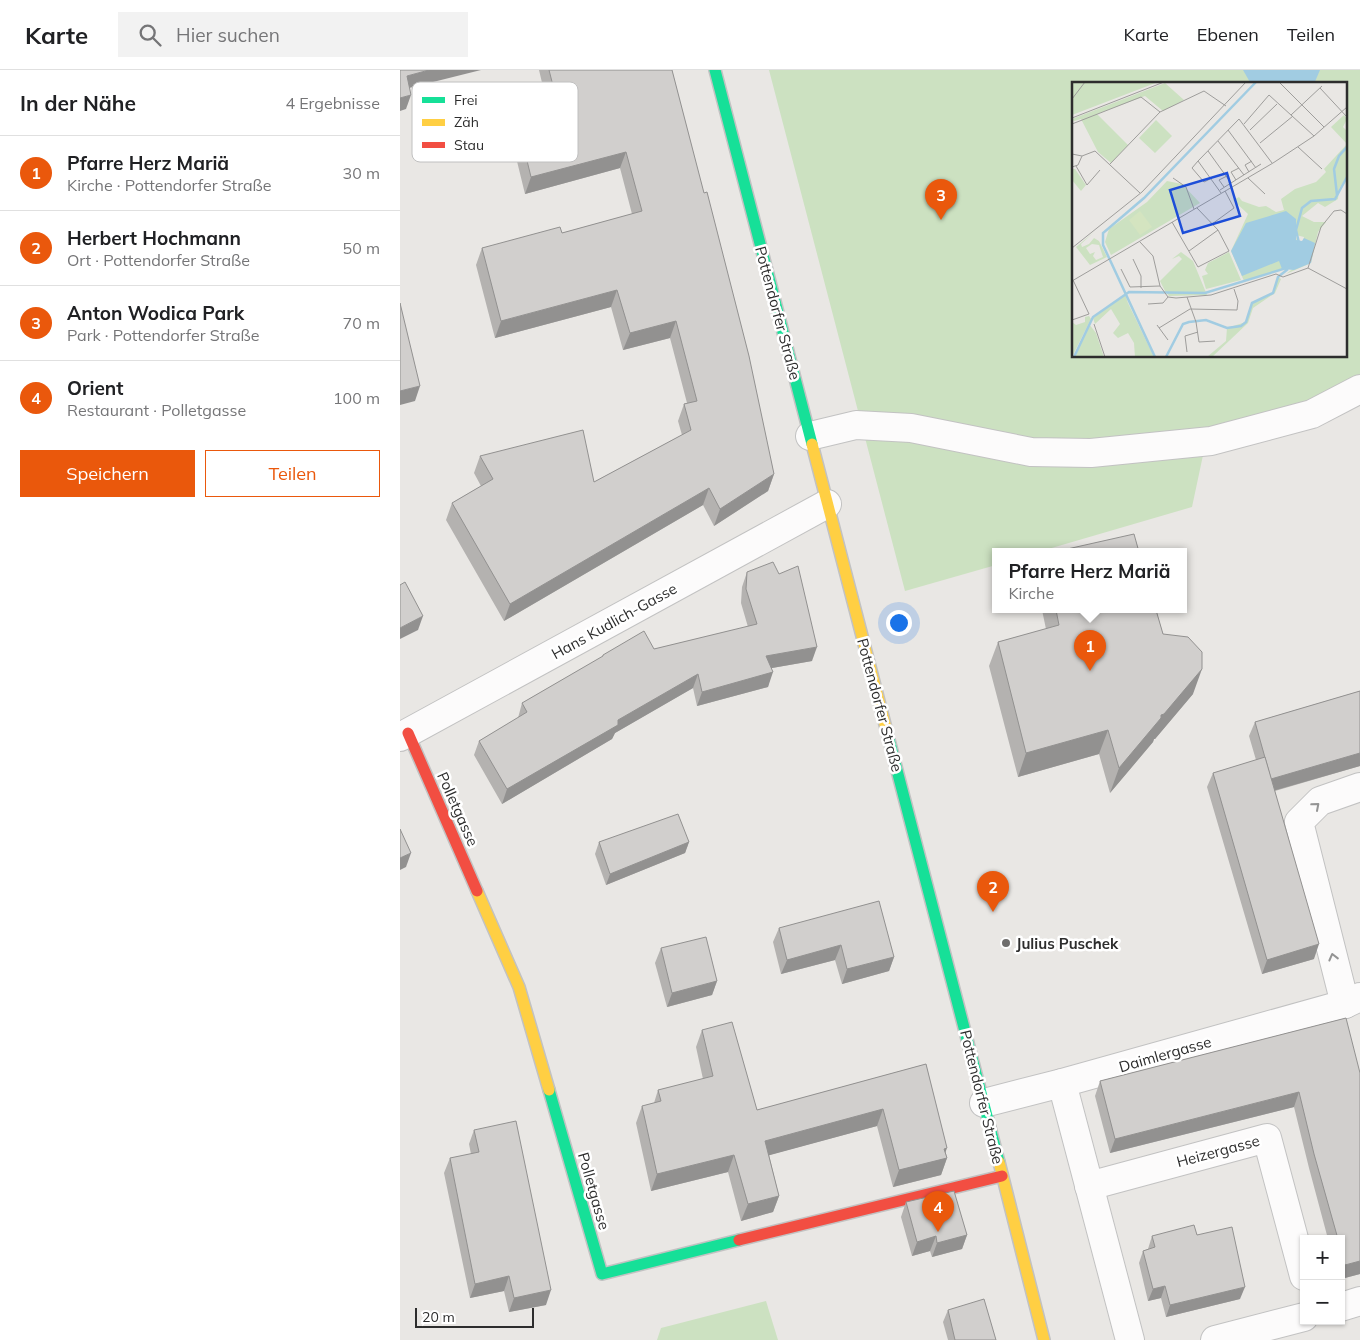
<!DOCTYPE html>
<html lang="de">
<head>
<meta charset="utf-8">
<style>
	:root { --surface:#fff; --page:#f2f2f2; --text:#202124; --muted:#757577; --line:#e0e0e0; --accent:#ea580c }
	body { margin:0; font-family:Mulish,sans-serif; background:var(--page); color:var(--text) }
	.controls { position:absolute; right:15px; bottom:15px; display:grid; overflow:hidden; border-radius:0px; box-shadow:0 1px 4px #0004 }
	.controls button { width:45px; height:45px; display:grid; place-items:center; padding:0; border:0; border-bottom:1px solid var(--line); background:var(--surface); color:var(--text); font:25px sans-serif }
	.scale { position:absolute; left:15px; bottom:12px; width:119px; box-sizing:border-box; padding-left:5px; border:2px solid #2d2d2d; border-top:0; font-size:14px; line-height:18px; white-space:nowrap; color:#2d2d2d; -webkit-text-stroke:4px #fff; paint-order:stroke }
	.you { position:absolute; left:498px; top:552px; width:18px; height:18px; margin:-12px; border:4px solid #fff; border-radius:50%; background:#1a73e8; box-shadow:0 0 0 8px #1a73e833 }
	.badge { display:grid; place-items:center; width:32px; height:32px; border-radius:50%; background:var(--accent); color:#fff; font-size:16px; font-weight:700 }
	.pin { position:absolute; translate:-50% -41px; filter:drop-shadow(0 1px 2px #0008) }
	.pin::after { content:''; position:absolute; top:26px; width:18px; height:15px; background:inherit; clip-path:polygon(0 0,100% 0,50% 100%) }
	.popup { position:absolute; left:592px; top:478px; width:195px; height:65px; box-sizing:border-box; display:grid; place-content:center; border-radius:0px; background:var(--surface); filter:drop-shadow(0 1px 4px #0005); font-size:16px; white-space:nowrap; color:var(--muted) }
	.popup b { font-size:19px; color:var(--text) }
	.popup::after { content:''; position:absolute; left:50%; top:100%; margin-left:-10px; border:10px solid transparent; border-top-color:var(--surface) }
	.list { margin:0; padding:0; list-style:none }
	h2 { display:flex; justify-content:space-between; align-items:center; height:65px; margin:0; padding:0 20px; font-size:21px }
	h2 small { font-size:16px; font-weight:400; color:var(--muted) }
	.list li { display:grid; grid-template-columns:32px 1fr auto; gap:15px; align-items:center; box-sizing:border-box; height:75px; padding:0 20px; border-top:1px solid var(--line) }
	.list b { display:block; font-size:19px; white-space:nowrap }
	.list p { margin:0; font-size:16px; white-space:nowrap; color:var(--muted) }
	.list em { font-size:16px; font-style:normal; color:var(--muted) }
	.actions { display:flex; gap:10px; padding:15px 20px }
	.actions a { flex:1; padding:11px 0; border:1px solid var(--accent); border-radius:0px; text-align:center; font-size:18px; color:var(--accent) }
	.actions .main { background:var(--accent); color:#fff }
	.icon { flex:none; width:28px; height:28px; fill:none; stroke:currentColor; stroke-width:2; stroke-linecap:round; stroke-linejoin:round }
	.map { position:relative; flex:none; width:960px; height:1270px; overflow:hidden }
	header { display:flex; align-items:center; gap:30px; box-sizing:border-box; height:70px; padding:0 25px; background:var(--surface); border-bottom:1px solid var(--line) }
	header strong { font-size:24px }
	nav { display:flex; gap:28px; margin-inline-start:auto; font-size:18px }
	.search { width:350px; height:45px; background:var(--page); display:flex; align-items:center; gap:12px; box-sizing:border-box; padding:0 18px; border-radius:0px; color:var(--muted); font-size:19px }
	main { display:flex }
	aside { flex:1; background:var(--surface) }
	.map>svg:first-child { display:block }
</style>
</head>
<body>
<header>
<strong>Karte</strong>
<div class="search"><svg class="icon" aria-label="search" viewBox="0 0 24 24"><circle cx="10" cy="10" r="6"/><path d="M15 15l6 6"/></svg>Hier suchen</div>
<nav><a>Karte</a><a>Ebenen</a><a>Teilen</a></nav>
</header>
<main>
<aside>
<h2>In der Nähe<small>4 Ergebnisse</small></h2>
<ul class="list">
<li><span class="badge">1</span><div><b>Pfarre Herz Mariä</b><p>Kirche · Pottendorfer Straße</p></div><em>30 m</em></li>
<li><span class="badge">2</span><div><b>Herbert Hochmann</b><p>Ort · Pottendorfer Straße</p></div><em>50 m</em></li>
<li><span class="badge">3</span><div><b>Anton Wodica Park</b><p>Park · Pottendorfer Straße</p></div><em>70 m</em></li>
<li><span class="badge">4</span><div><b>Orient</b><p>Restaurant · Polletgasse</p></div><em>100 m</em></li>
</ul>
<div class="actions"><a class="main">Speichern</a><a>Teilen</a></div>
</aside>
<div class="map">
<svg width="960" height="1270" viewBox="0 0 960 1270">
	<rect width="100%" height="100%" fill="#e9e7e4"/>
	<g fill="#cce1c1" fill-rule="evenodd">
		<path d="M 369,0 L 960,0 L 960,305 L 908,332 L 809,357 L 792,437 L 638,482 L 596,482 L 596,495 L 505,521 ZM 674,14 L 946,14 L 946,286 L 674,286 Z"/>
		<polygon points="366,1231 378,1270 257,1270 261,1258"/>
	</g>
	<polygon fill="#a1cce2" points="843,0 920,0 914,14 851,14"/>
	<g fill="none" stroke-linecap="round" stroke-linejoin="round">
		<defs>
			<g id="street">
				<polyline points="410,366 456,355 511,358 631,382 691,383 811,371 912,344 960,319"/>
				<polyline points="0,667 427,434"/>
				<polyline points="945,934 899,752 920,731 960,717"/>
				<polyline points="662,1013 730,1270"/>
				<polyline points="584,1033 662,1013 945,934 960,927"/>
				<polyline points="689,1116 867,1068 904,1206"/>
				<polyline points="941,1237 960,1231"/>
				<polyline points="815,1270 904,1247"/>
			</g>
			<g id="fast">
				<polyline points="315,0 412,374"/>
				<polyline points="487,662 599,1092"/>
				<polyline points="149,1020 202,1204 339,1170"/>
			</g>
			<g id="slow">
				<polyline points="412,374 487,662"/>
				<polyline points="77,821 119,917 149,1020"/>
				<polyline points="599,1092 644,1270"/>
			</g>
			<g id="jam">
				<polyline points="8,663 77,821"/>
				<polyline points="339,1170 602,1106"/>
			</g>
		</defs>
		<use href="#street" stroke="#c2c2c2" stroke-width="30"/>
		<use href="#fast" stroke="#c2c2c2" stroke-width="14"/>
		<use href="#slow" stroke="#c2c2c2" stroke-width="14"/>
		<use href="#jam" stroke="#c2c2c2" stroke-width="14"/>
		<use href="#street" stroke="#fcfbfb" stroke-width="28"/>
		<use href="#fast" stroke="#16e098" stroke-width="11"/>
		<use href="#slow" stroke="#ffcf43" stroke-width="11"/>
		<use href="#jam" stroke="#f24e42" stroke-width="11"/>
	</g>
	<g fill="#b4b2b0">
		<polygon points="139,0 272,0 374,404 368,421 314,456 303,435 104,551 46,450 52,433 81,416 74,403 80,386 194,412 282,365 278,351 284,334 287,333 270,268 223,280 211,237 95,268 76,195 82,178 162,163 232,144 220,98 125,124 114,79 120,62 135,58 140,44 149,42"/>
		<polygon points="347,502 412,591 372,598 368,617 297,636 293,618 215,663 212,669 102,734 74,685 79,671 118,648 122,633 202,587 203,585 254,579 348,557 341,533 342,517"/>
		<polygon points="642,540 756,540 763,564 793,624 755,669 754,669 753,672 710,723 699,684 618,707 589,596 598,572 646,559"/>
		<polygon points="960,621 960,696 875,721 914,889 862,904 807,717 813,703 856,690 849,666 855,652"/>
		<polygon points="199,772 289,772 285,783 206,815 195,784"/>
		<polygon points="379,858 494,887 489,901 442,914 435,890 381,904 373,872"/>
		<polygon points="261,878 317,911 312,925 267,937 255,893"/>
		<polygon points="946,948 960,1204 941,1209 941,1169 928,1169 909,1098 894,1037 710,1083 695,1026 700,1011"/>
		<polygon points="302,960 357,1040 526,994 547,1088 541,1105 493,1117 477,1056 369,1085 379,1126 373,1142 341,1151 328,1102 251,1121 236,1053 242,1036 254,1033 258,1020 303,1009 296,977"/>
		<polygon points="74,1060 146,1235 109,1242 104,1221 70,1228 44,1103 50,1088 71,1084 69,1074"/>
		<polygon points="506,1132 567,1165 562,1179 532,1187 530,1181 512,1186 501,1147"/>
		<polygon points="797,1165 840,1229 766,1247 761,1228 748,1231 739,1193 743,1181 748,1179 752,1166"/>
		<polygon points="548,1240 596,1270 548,1270 543,1252"/>
	</g>
	<g fill="#929190">
		<polygon points="29,0 81,0 1,20 7,6"/>
		<polygon points="11,25 6,39 0,41 0,28"/>
		<polygon points="226,82 220,98 125,124 131,107"/>
		<polygon points="217,220 211,237 95,268 101,251"/>
		<polygon points="276,251 270,268 223,280 230,263"/>
		<polygon points="20,316 15,331 0,335 0,321"/>
		<polygon points="374,404 368,421 314,456 320,439"/>
		<polygon points="309,418 303,435 104,551 110,534"/>
		<polygon points="23,546 18,560 0,569 0,558"/>
		<polygon points="417,577 412,591 361,600 366,586"/>
		<polygon points="802,599 793,624 755,669 754,669 753,672 710,723 719,698 761,645"/>
		<polygon points="373,602 368,617 297,636 302,622"/>
		<polygon points="298,604 293,618 215,663 212,669 102,734 107,719 218,650"/>
		<polygon points="708,660 699,684 618,707 626,683"/>
		<polygon points="960,683 960,696 866,723 871,709"/>
		<polygon points="289,772 285,783 206,815 210,804"/>
		<polygon points="11,783 6,797 0,800 0,788"/>
		<polygon points="919,874 914,889 862,904 867,890"/>
		<polygon points="441,875 435,890 381,904 387,890"/>
		<polygon points="494,887 489,901 442,914 447,899"/>
		<polygon points="317,911 312,925 267,937 272,923"/>
		<polygon points="899,1022 894,1037 710,1083 715,1069"/>
		<polygon points="483,1039 477,1056 359,1088 365,1071"/>
		<polygon points="547,1078 543,1089 547,1088 541,1105 493,1117 499,1100"/>
		<polygon points="334,1085 328,1102 251,1121 257,1104"/>
		<polygon points="379,1126 373,1142 341,1151 348,1134"/>
		<polygon points="567,1165 562,1179 532,1187 537,1173"/>
		<polygon points="536,1166 530,1181 512,1186 517,1172"/>
		<polygon points="960,1191 960,1204 941,1209 941,1205 945,1195"/>
		<polygon points="109,1206 104,1221 70,1228 75,1214"/>
		<polygon points="765,1216 761,1228 748,1231 753,1219"/>
		<polygon points="845,1217 840,1229 766,1247 770,1235"/>
		<polygon points="151,1220 146,1235 109,1242 114,1228"/>
	</g>
	<g fill="#d1cfcd" stroke="#929190">
		<polygon points="0,0 29,0 7,6 11,25 0,28"/>
		<polygon points="149,0 272,0 304,123 307,122 349,286 374,404 320,439 309,418 110,534 52,433 93,409 80,386 183,360 194,412 291,360 284,334 297,331 276,251 230,263 217,220 101,251 82,178 160,157 162,163 242,141 226,82 131,107 120,62 143,56 140,44 159,39"/>
		<polygon points="0,233 20,316 0,321"/>
		<polygon points="734,464 739,482 654,482"/>
		<polygon points="373,492 379,504 398,496 417,577 366,586 373,602 302,622 298,604 218,650 218,655 107,719 79,671 127,642 122,633 203,586 203,585 244,561 254,579 357,554 346,519 347,502"/>
		<polygon points="5,512 23,546 0,558 0,515"/>
		<polygon points="656,540 756,540 763,564 788,567 802,582 802,599 764,644 761,645 761,648 719,698 708,660 626,683 598,572 659,555"/>
		<polygon points="960,621 960,683 871,709 855,652"/>
		<polygon points="865,687 919,874 867,890 813,703"/>
		<polygon points="278,744 289,772 210,804 199,772"/>
		<polygon points="0,759 11,783 0,788"/>
		<polygon points="479,831 494,887 447,899 441,875 387,890 379,858"/>
		<polygon points="306,867 317,911 272,923 261,878"/>
		<polygon points="946,948 960,1003 960,1191 945,1195 941,1182 941,1169 938,1169 914,1084 899,1022 715,1069 700,1011"/>
		<polygon points="332,952 357,1040 526,994 547,1078 544,1079 547,1088 499,1100 483,1039 365,1071 379,1126 348,1134 334,1085 257,1104 242,1036 261,1031 258,1020 313,1006 302,960"/>
		<polygon points="116,1051 151,1220 114,1228 109,1206 75,1214 50,1088 79,1082 74,1060"/>
		<polygon points="554,1121 567,1165 537,1173 536,1166 517,1172 506,1132"/>
		<polygon points="794,1155 797,1165 832,1157 845,1217 770,1235 765,1216 753,1219 743,1181 755,1177 752,1166"/>
		<polygon points="584,1229 596,1270 555,1270 548,1240"/>
	</g>
	<defs><path id="oneway-chevron" d="M-2-3.5L2.5 0L-2 3.5" fill="none" stroke-width="1.6" stroke-linecap="round" stroke-linejoin="round" transform="scale(1.25)"/></defs>
	<g stroke="#949494">
		<use href="#oneway-chevron" transform="translate(916 736) rotate(-41)"/>
		<use href="#oneway-chevron" transform="translate(933 887) rotate(-104)"/>
	</g>
	<circle fill="#6f6e6d" stroke="#fff" stroke-width="2" cx="606" cy="873" r="5"/>
	<g text-anchor="middle" dominant-baseline="central" stroke-width="5" stroke-linejoin="round" paint-order="stroke">
		<g font-size="15" fill="#2d2d2d" stroke="#fff">
			<text transform="translate(378 243) rotate(75)">Pottendorfer Straße</text>
			<text transform="translate(214 551) rotate(-29)">Hans Kudlich-Gasse</text>
			<text transform="translate(480 635) rotate(75)">Pottendorfer Straße</text>
			<text transform="translate(58 739) rotate(66)">Polletgasse</text>
			<text transform="translate(765 984) rotate(-16)">Daimlergasse</text>
			<text transform="translate(582 1027) rotate(76)">Pottendorfer Straße</text>
			<text transform="translate(818 1081) rotate(-15)">Heizergasse</text>
			<text transform="translate(194 1121) rotate(74)">Polletgasse</text>
		</g>
		<g font-size="15" font-weight="bold" fill="#2d2d2d" stroke="#fff" text-anchor="start">
			<text x="616" y="873">Julius Puschek</text>
		</g>
	</g>
	<g transform="translate(672 12)">
		<rect width="275" height="275" fill="#e9e7e4"/>
		<path d="M 0,0 L 86,0 L 0,33 ZM 93,1 L 112,18 L 91,29 L 73,14 L 25,32 L 56,63 L 39,81 L 26,70 L 9,37 L 2,39 L 0,37 ZM 272,33 L 275,37 L 271,45 L 275,49 L 275,62 L 259,45 ZM 84,38 L 100,54 L 83,71 L 67,56 ZM 275,62 L 275,94 L 267,107 L 266,117 L 253,125 L 246,121 L 230,134 L 242,140 L 254,140 L 246,150 L 239,181 L 214,192 L 227,182 L 232,155 L 224,153 L 227,172 L 216,185 L 172,199 L 159,169 L 176,132 L 161,118 L 167,115 L 170,119 L 187,125 L 194,124 L 204,130 L 212,128 L 209,117 L 223,107 L 244,100 L 254,90 L 252,87 ZM 0,87 L 3,87 L 14,103 L 9,109 L 0,98 ZM 95,99 L 110,102 L 128,121 L 39,173 L 33,160 L 37,147 L 75,120 ZM 22,150 L 9,162 L 10,165 L 17,162 L 22,156 L 27,159 L 35,175 L 18,183 L 4,165 ZM 20,162 L 27,163 L 31,175 L 24,178 L 21,174 L 23,170 L 18,172 L 14,166 ZM 109,170 L 121,179 L 135,213 L 97,214 L 93,209 L 88,199 L 110,177 L 107,174 L 100,177 ZM 157,170 L 169,198 L 134,207 L 130,194 L 136,192 L 133,188 L 136,181 ZM 206,195 L 209,197 L 203,211 L 181,226 L 176,241 L 140,275 L 135,275 L 154,259 L 155,246 L 174,240 L 180,221 L 201,211 ZM 52,209 L 56,221 L 82,275 L 63,275 L 62,261 L 56,251 L 46,256 L 41,251 L 48,242 L 39,227 L 23,242 L 21,236 L 52,214 ZM 17,234 L 19,237 L 0,275 L 0,240 L 4,243 L 13,240 L 13,235 ZM 17,242 L 24,251 L 32,275 L 3,275 Z" fill="#cce1c1" fill-rule="evenodd"/>
		<path d="M 68,129 L 80,145 L 68,153 L 57,138 Z" fill="#d4e4c0"/>
		<path d="M 214,129 L 224,137 L 224,158 L 230,159 L 232,156 L 243,161 L 239,181 L 222,188 L 210,187 L 207,179 L 170,194 L 159,169 L 174,141 Z" fill="#a1cce2"/>
		<path fill="none" stroke="#a1cce2" stroke-width="2.5" d="M 265,113 L 262,87 L 267,74 L 275,65M 227,161 L 224,148 L 230,126 L 239,119 L 263,117 L 275,95M 2,275 L 21,235 L 57,210 L 133,211 L 221,184M 83,275 L 31,163 L 31,151 L 72,116 L 184,0M 94,275 L 111,242 L 117,240 L 134,238 L 155,246 L 169,244 L 174,240 L 180,221 L 201,211 L 206,195 L 216,187"/>
		<path fill="none" stroke="#9e9d9b" stroke-width="1" d="M 207,0 L 252,45M 248,6 L 275,35M 0,17 L 13,0M 219,33 L 250,4M 0,36 L 92,0M 0,42 L 69,15 L 88,30M 172,42 L 197,13 L 242,54M 156,48 L 184,86M 178,48 L 205,22M 146,59 L 172,93M 188,61 L 221,34M 226,65 L 250,87M 136,69 L 159,101M 0,72 L 10,74 L 6,83 L 0,85M 10,74 L 23,69 L 68,111M 126,79 L 120,86 L 132,100 L 140,96M 38,82 L 88,30 L 132,9 L 154,24M 4,84 L 15,103 L 28,88M 177,90 L 173,83 L 180,79M 101,96 L 114,105 L 122,127M 176,96 L 193,112M 164,98 L 159,90 L 167,86M 152,105 L 147,98 L 155,94M 148,108 L 189,82M 149,111 L 126,79 L 167,37 L 200,81M 100,140 L 126,185 L 157,169 L 146,148 L 125,126M 140,142 L 162,126 L 153,109M 68,160 L 81,174 L 88,204M 0,166 L 70,110 L 174,0M 117,169 L 146,148M 61,177 L 69,194 L 69,206M 236,186 L 249,145 L 262,129 L 269,128 L 275,132M 49,187 L 58,205 L 88,204 L 96,215 L 104,216 L 139,213 L 204,192 L 211,195 L 236,186 L 275,207M 0,199 L 201,81 L 242,54 L 275,25M 115,215 L 124,240 L 127,260 L 143,259M 76,222 L 91,221 L 96,215M 0,238 L 17,232 L 1,198M 22,242 L 33,275M 85,243 L 96,258M 87,246 L 118,227 L 165,228 L 166,219 L 162,207M 115,270 L 113,254 L 126,250"/>
		<path fill="#1d4ed8" fill-opacity="0.15" stroke="#1d4ed8" stroke-width="2.5" d="M 155,91 L 168,134 L 111,151 L 98,108 Z"/>
		<rect width="275" height="275" fill="none" stroke="#2d2d2d" stroke-width="2.5"/>
	</g>
	<rect x="12" y="12" width="166" height="80" rx="8" fill="#fff" stroke="#c0c0c0" stroke-width="1"/>
	<rect x="22" y="27" width="23" height="6" fill="#16e098"/>
	<rect x="22" y="49" width="23" height="7" fill="#ffcf43"/>
	<rect x="22" y="72" width="23" height="6" fill="#f24e42"/>
	<g font-size="14" fill="#2d2d2d">
		<text x="54" y="35">Frei</text>
		<text x="54" y="57">Zäh</text>
		<text x="54" y="80">Stau</text>
	</g>
</svg>
<div class="controls">
<button>+</button>
<button>−</button>
</div>
<div class="scale">20 m</div>
<div class="you"></div>
<div class="pin badge" style="left:690px;top:601px">1</div>
<div class="popup"><b>Pfarre Herz Mariä</b>Kirche</div>
<div class="pin badge" style="left:593px;top:842px">2</div>
<div class="pin badge" style="left:541px;top:150px">3</div>
<div class="pin badge" style="left:538px;top:1162px">4</div>
</div>
</main>
</body>
</html>
